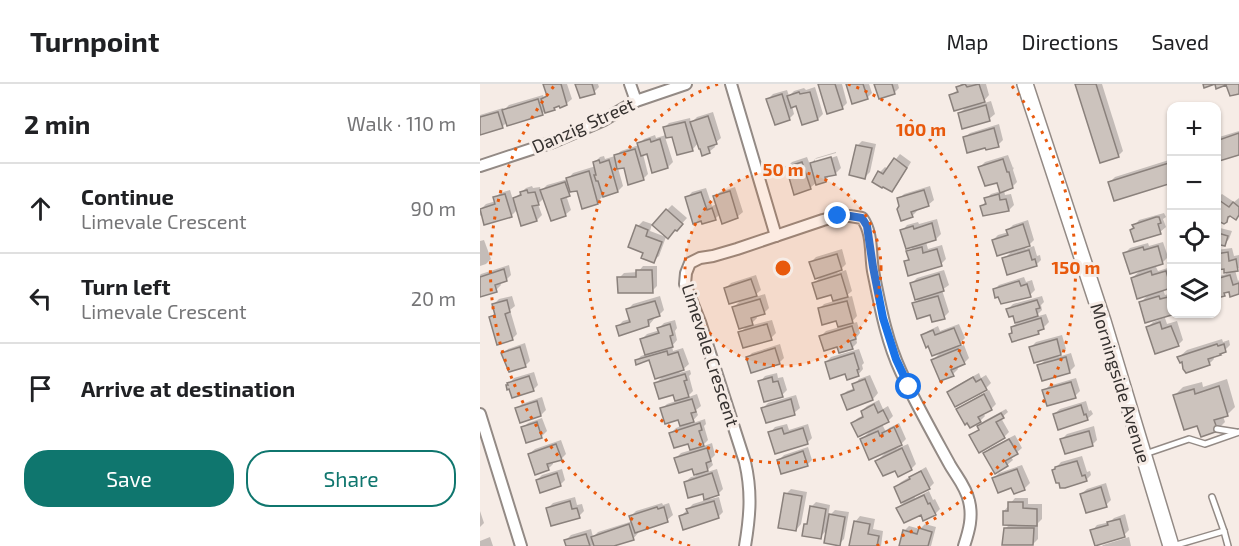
<!DOCTYPE html>
<html lang="en">
<head>
<meta charset="utf-8">
<style>
	:root { --surface:#fff; --page:#f6f6f6; --text:#202124; --muted:#757577; --line:#e0e0e0; --accent:#0f766e }
	body { margin:0; font-family:"Exo 2",sans-serif; background:var(--page); color:var(--text) }
	.controls { position:absolute; right:18px; top:18px; display:grid; overflow:hidden; border-radius:12px; box-shadow:0 2px 4px #0004 }
	.controls button { width:54px; height:54px; display:grid; place-items:center; padding:0; border:0; border-bottom:2px solid var(--line); background:var(--surface); color:var(--text); font:30px sans-serif }
	.stop { position:absolute; width:18px; height:18px; margin:-14px; border:4px solid #1a73e8; border-radius:50%; background:#fff }
	.stop.end { background:#1a73e8; border-color:#fff; box-shadow:0 2px 6px #0008 }
	.list { margin:0; padding:0; list-style:none }
	h2 { display:flex; justify-content:space-between; align-items:center; height:78px; margin:0; padding:0 24px; font-size:26px }
	h2 small { font-size:20px; font-weight:400; color:var(--muted) }
	.list li { display:grid; grid-template-columns:39px 1fr auto; gap:18px; align-items:center; box-sizing:border-box; height:90px; padding:0 24px; border-top:2px solid var(--line) }
	.list b { display:block; font-size:22px; white-space:nowrap }
	.list p { margin:0; font-size:20px; white-space:nowrap; color:var(--muted) }
	.list em { font-size:20px; font-style:normal; color:var(--muted) }
	.actions { display:flex; gap:12px; padding:18px 24px }
	.actions a { flex:1; padding:14px 0; border:2px solid var(--accent); border-radius:24px; text-align:center; font-size:21px; color:var(--accent) }
	.actions .main { background:var(--accent); color:#fff }
	.icon { flex:none; width:33px; height:33px; fill:none; stroke:currentColor; stroke-width:2; stroke-linecap:round; stroke-linejoin:round }
	.map { position:relative; flex:none; width:759px; height:462px; overflow:hidden }
	header { display:flex; align-items:center; gap:36px; box-sizing:border-box; height:84px; padding:0 30px; background:var(--surface); border-bottom:2px solid var(--line) }
	header strong { font-size:28px }
	nav { display:flex; gap:33px; margin-inline-start:auto; font-size:21px }
	main { display:flex }
	aside { flex:1; background:var(--surface) }
	.map>svg:first-child { display:block }
</style>
</head>
<body>
<header>
<strong>Turnpoint</strong>
<nav><a>Map</a><a>Directions</a><a>Saved</a></nav>
</header>
<main>
<aside>
<h2>2 min<small>Walk · 110 m</small></h2>
<ul class="list">
<li><svg class="icon" aria-label="ahead" viewBox="0 0 24 24"><path d="M12 20V5M6 11l6-6 6 6"/></svg><div><b>Continue</b><p>Limevale Crescent</p></div><em>90 m</em></li>
<li><svg class="icon" aria-label="left" viewBox="0 0 24 24"><path d="M17 20v-9H6M10 6l-5 5 5 5"/></svg><div><b>Turn left</b><p>Limevale Crescent</p></div><em>20 m</em></li>
<li><svg class="icon" aria-label="arrive" viewBox="0 0 24 24"><path d="M6 21V4h12l-3 4 3 4H6"/></svg><div><b>Arrive at destination</b></div></li>
</ul>
<div class="actions"><a class="main">Save</a><a>Share</a></div>
</aside>
<div class="map">
<svg width="759" height="462" viewBox="0 0 759 462">
	<rect width="100%" height="100%" fill="#f6ece6"/>
	<g fill="#0003">
		<polygon points="64,0 87,0 92,15 86,20 78,21 74,25 66,26 62,30 27,38 22,43 0,50 0,31 23,24 24,26 29,21 63,11 64,14 68,10"/>
		<polygon points="97,0 118,0 119,3 114,8"/>
		<polygon points="339,0 362,0 367,19 362,24"/>
		<polygon points="367,0 389,0 392,9 387,14"/>
		<polygon points="396,0 418,0 419,4 414,9"/>
		<polygon points="481,0 506,0 509,11 501,20 511,17 515,30 509,35 480,29 488,21 471,11 479,5 478,3"/>
		<polygon points="596,0 622,0 643,67 638,72"/>
		<polygon points="335,3 343,30 338,35 318,20 312,22 314,30 309,35 288,15 293,10 307,6 309,12 314,7 324,4 326,6"/>
		<polygon points="233,28 241,54 234,60 235,63 229,68 218,59 213,65 198,70 193,51 185,53 193,78 188,83 168,68 163,70 168,90 163,95 145,82 138,84 143,102 138,107 122,111 122,113 117,119 98,105 86,111 91,126 85,131 64,114 58,120 62,131 57,136 38,125 31,132 3,129 0,132 0,126 6,120 16,117 15,114 20,109 30,106 33,116 46,104 52,102 53,104 60,103 61,107 67,101 88,95 93,89 116,82 115,78 120,73 124,72 125,75 135,72 141,67 159,61 159,60 164,55 175,51 176,54 186,51 184,44 189,39 210,34 211,39 217,33"/>
		<polygon points="519,40 523,56 518,61 484,54 490,49"/>
		<polygon points="759,47 759,69 736,77 736,54"/>
		<polygon points="382,57 396,60 390,88 385,93 377,62"/>
		<polygon points="356,68 356,69 335,75 335,79 357,72 361,84 356,89 350,91 345,97 337,98 330,104 307,83 312,78 327,73 330,81 336,74"/>
		<polygon points="420,70 431,78 417,101 412,106 394,97 400,88 405,83 408,85"/>
		<polygon points="528,71 533,84 534,83 533,86 537,98 532,103 524,106 525,111 531,110 534,121 529,126 516,129 502,122 506,117 506,115 511,110 521,107 518,97 500,83 505,78"/>
		<polygon points="692,75 692,97 630,98 635,93"/>
		<polygon points="450,102 454,116 448,121 436,124 437,127 432,132 420,123 419,115 424,110"/>
		<polygon points="255,103 263,128 257,133 240,130 235,135 207,114 212,108 226,104 232,122 237,120 235,113 240,108"/>
		<polygon points="742,110 754,118 759,114 759,131 750,130 750,133 745,138 741,138 739,140 736,140 736,115"/>
		<polygon points="192,121 207,134 197,145 187,126"/>
		<polygon points="684,129 686,133 683,135 686,143 680,148 651,146 659,136"/>
		<polygon points="457,135 461,150 456,155 446,158 448,165 462,161 466,175 461,180 425,178 430,173 428,168 435,161 422,147 427,141 438,138 439,140"/>
		<polygon points="548,136 554,156 545,165 554,162 557,172 560,171 561,176 556,181 524,175 533,166 513,156 518,151 529,148 528,146 533,141"/>
		<polygon points="163,137 172,140 170,147 186,153 179,172 173,177 158,142"/>
		<polygon points="740,144 752,147 749,155 744,161 736,147"/>
		<polygon points="4,156 11,175 6,180 0,182 0,157"/>
		<polygon points="683,158 688,173 683,178 675,181 678,187 691,183 692,184 692,202 683,205 685,211 692,209 692,229 684,231 687,240 697,237 703,256 698,261 668,243 673,238 684,234 683,232 660,219 669,210 652,194 662,185 645,169 650,164 668,159 669,162"/>
		<polygon points="752,164 754,172 759,171 759,184 755,186 758,197 759,196 759,208 749,205 744,210 736,210 736,193 746,190 745,183 736,184 736,166"/>
		<polygon points="362,165 366,180 357,189 366,186 372,207 364,214 372,212 377,232 370,240 377,238 380,249 376,254 377,259 372,264 341,252 346,247 360,243 358,235 339,225 344,220 354,217 352,209 334,199 342,192 331,178 336,173"/>
		<polygon points="29,181 31,191 26,196 20,198 21,201 16,206 0,209 0,191 1,190"/>
		<polygon points="163,182 177,182 177,202 172,207 139,194 144,189 158,188"/>
		<polygon points="464,186 469,201 462,206 469,228 464,233 451,229 434,220 441,213 432,199 437,194"/>
		<polygon points="276,191 281,206 272,214 285,210 289,224 284,229 276,231 277,234 269,242 292,236 296,249 291,254 260,249 268,241 254,223 262,215 246,204 251,199"/>
		<polygon points="544,193 546,198 552,196 555,206 550,211 514,206 519,201"/>
		<polygon points="32,212 35,222 30,226 37,250 32,255 11,233 16,228 14,220 19,215"/>
		<polygon points="180,212 184,226 179,231 173,233 174,235 169,241 138,242 143,237 150,235 148,225 153,220"/>
		<polygon points="562,212 564,218 561,221 562,226 555,233 566,230 569,238 558,249 534,248 532,243 537,239 534,230 528,225 533,220"/>
		<polygon points="195,236 197,244 195,247 197,256 192,262 193,267 203,264 209,280 199,289 210,286 211,290 209,292 213,307 206,314 217,310 221,322 216,326 218,331 210,340 225,335 226,340 224,342 228,356 221,363 232,359 235,371 231,375 233,381 224,389 237,385 243,405 238,410 230,413 230,415 239,413 243,428 238,433 201,432 213,420 226,416 224,408 205,398 211,393 216,392 213,383 196,374 201,369 211,366 209,358 191,349 196,344 201,342 199,334 182,325 187,320 196,317 194,309 176,299 185,290 170,274 156,277 161,272 166,270 162,255 167,250 180,246 179,244 184,239"/>
		<polygon points="479,240 485,254 475,264 484,261 489,274 484,279 477,282 478,285 473,290 453,276 463,266 443,252 448,247 458,242 460,247"/>
		<polygon points="582,251 586,265 578,273 591,269 595,282 589,288 559,282 567,274 551,263 556,258"/>
		<polygon points="742,255 743,258 749,256 750,261 745,266 733,272 734,275 729,280 704,276 699,273 707,266"/>
		<polygon points="45,259 50,277 45,282 23,270 28,265"/>
		<polygon points="300,260 304,274 299,279 267,274 272,269"/>
		<polygon points="379,265 384,279 382,281 383,285 378,291 367,288 346,278 351,273"/>
		<polygon points="54,288 58,301 53,306 27,302 34,294"/>
		<polygon points="297,289 298,294 303,293 307,306 302,311 280,298 285,292"/>
		<polygon points="499,289 501,294 506,291 511,299 506,304 469,308 474,303"/>
		<polygon points="390,291 398,309 393,315 368,325 362,312 367,307 375,304 374,301 379,295"/>
		<polygon points="596,294 600,307 595,312 564,307 569,302"/>
		<polygon points="747,295 755,323 747,331 743,332 745,338 737,346 718,340 695,311 703,303 722,298 723,303"/>
		<polygon points="509,306 516,320 511,325 503,329 505,332 500,337 478,326 483,321"/>
		<polygon points="316,311 320,324 314,329 283,324 288,319"/>
		<polygon points="62,313 66,326 61,331 37,325 42,320"/>
		<polygon points="399,316 403,325 408,322 413,332 408,337 402,340 406,348 409,344 419,339 426,355 416,365 428,360 436,380 431,385 415,385 397,377 407,367 381,356 392,345 372,339 378,334 384,331 382,327 387,322"/>
		<polygon points="606,317 609,327 611,326 613,330 607,335 574,330 580,325"/>
		<polygon points="526,325 528,328 521,334 529,348 524,353 499,367 491,352 500,344 499,342 504,337"/>
		<polygon points="62,334 67,347 62,352 47,357 43,344 48,339"/>
		<polygon points="307,340 309,346 328,340 332,354 327,359 290,349 295,343"/>
		<polygon points="614,342 617,356 612,361 582,355 587,350"/>
		<polygon points="535,351 542,364 531,373 533,376 527,381 505,369 510,364"/>
		<polygon points="81,356 86,370 81,375 73,378 73,380 68,385 49,370 55,365"/>
		<polygon points="328,363 332,376 327,381 299,376 304,371"/>
		<polygon points="602,372 607,388 610,387 611,391 606,396 574,386 581,378"/>
		<polygon points="542,381 550,399 545,404 534,408 532,402 514,394 519,389"/>
		<polygon points="446,383 454,399 449,404 434,411 435,414 449,407 453,416 455,415 460,425 455,430 441,429 418,424 428,414 416,403 421,398"/>
		<polygon points="82,385 85,396 80,401 57,396 62,391"/>
		<polygon points="626,399 631,416 626,421 601,410 607,405"/>
		<polygon points="311,405 327,408 321,440 316,446 306,410"/>
		<polygon points="95,413 97,421 102,420 104,427 99,432 67,425 73,419"/>
		<polygon points="535,414 548,414 548,420 562,420 562,435 558,439 558,455 553,460 525,445 530,440 524,427"/>
		<polygon points="336,418 350,421 348,433 355,426 369,428 364,455 359,460 347,446 340,453 326,441 329,437 331,423"/>
		<polygon points="182,419 183,421 189,419 193,431 187,436 157,447 158,449 153,455 130,462 87,462 86,456 91,451 111,445 113,453 118,448 153,437 151,432 156,427"/>
		<polygon points="0,427 4,439 0,443"/>
		<polygon points="645,430 649,446 644,451 612,447 617,441 630,438 634,434"/>
		<polygon points="380,432 395,435 393,445 403,447 401,462 371,462 375,438"/>
		<polygon points="445,440 456,443 451,462 422,462 424,447 429,442 440,445"/>
		<polygon points="10,453 13,462 0,462 0,457"/>
		<polygon points="649,453 651,462 622,462 623,461"/>
	</g>
	<g fill="#ccc3bd" stroke="#8a817c" stroke-width="1.5">
		<polygon points="63,0 81,0 87,21 80,24 79,22 74,24 75,26 65,29 61,15 67,12"/>
		<polygon points="95,0 112,0 115,10 100,14"/>
		<polygon points="338,0 355,0 363,25 347,30"/>
		<polygon points="366,0 383,0 388,15 372,20"/>
		<polygon points="394,0 412,0 415,10 399,15"/>
		<polygon points="485,0 487,3 499,0 505,18 474,27 469,11 478,8 476,3"/>
		<polygon points="595,0 616,0 639,73 620,79"/>
		<polygon points="723,0 759,0 759,10 750,12 746,1 736,5 735,0 724,4"/>
		<polygon points="319,8 320,10 330,8 338,36 322,41 316,22 311,24 307,12"/>
		<polygon points="302,10 310,36 295,41 286,15"/>
		<polygon points="58,15 63,31 27,42 22,26"/>
		<polygon points="506,21 510,37 482,45 478,29"/>
		<polygon points="18,28 23,44 0,51 0,33"/>
		<polygon points="228,32 237,60 228,63 230,69 222,72 220,65 219,65 210,38"/>
		<polygon points="205,38 213,67 197,71 192,53 186,54 183,43"/>
		<polygon points="514,44 519,63 506,66 505,64 487,69 483,53"/>
		<polygon points="759,49 759,71 736,78 736,57"/>
		<polygon points="170,55 171,58 180,55 188,84 172,89 167,70 161,72 157,59"/>
		<polygon points="376,61 392,64 385,95 369,91"/>
		<polygon points="155,65 164,96 148,101 144,84 137,85 134,71"/>
		<polygon points="351,73 356,91 345,93 346,98 336,101 330,79"/>
		<polygon points="414,74 427,84 412,108 403,103 402,104 392,98 398,87 403,90"/>
		<polygon points="523,75 527,88 529,88 533,104 520,109 517,99 505,102 498,83"/>
		<polygon points="119,76 120,79 129,76 138,108 123,113 118,97 116,97 114,91 116,91 113,78"/>
		<polygon points="322,78 331,105 314,111 306,83"/>
		<polygon points="692,78 692,99 634,117 628,98"/>
		<polygon points="109,87 118,120 102,125 97,107 90,108 86,94"/>
		<polygon points="85,98 90,112 81,115 86,132 71,137 60,106"/>
		<polygon points="47,106 48,109 55,108 59,121 52,122 57,137 41,142 33,114 41,111 40,108"/>
		<polygon points="444,106 449,122 431,128 433,133 421,137 417,125 419,122 417,114"/>
		<polygon points="250,107 258,134 242,140 233,112"/>
		<polygon points="221,108 227,126 232,124 236,136 222,140 221,137 213,140 205,113"/>
		<polygon points="25,110 32,133 4,141 0,125 15,120 13,113"/>
		<polygon points="519,110 520,116 526,115 529,127 503,132 500,122 506,120 504,114"/>
		<polygon points="736,114 749,123 753,118 759,123 759,131 756,136 750,132 748,133 747,138 744,140 736,136"/>
		<polygon points="186,125 203,140 197,147 195,146 188,155 172,141"/>
		<polygon points="676,133 679,133 681,139 678,140 681,150 654,158 650,146 654,144 652,141"/>
		<polygon points="452,139 456,156 426,165 420,146 433,142 434,145"/>
		<polygon points="543,140 550,162 517,172 512,156 528,151 526,146"/>
		<polygon points="156,141 168,146 166,152 182,158 174,179 161,174 163,169 148,163"/>
		<polygon points="736,141 740,142 738,149 748,152 745,162 736,160"/>
		<polygon points="678,162 683,180 650,190 643,169 663,163 664,166"/>
		<polygon points="442,163 443,169 457,165 462,182 428,192 424,177 429,176 426,167"/>
		<polygon points="549,166 552,176 555,175 557,182 527,191 522,174"/>
		<polygon points="748,168 749,177 756,175 758,187 744,189 744,185 736,186 736,170"/>
		<polygon points="357,170 362,186 335,195 329,178"/>
		<polygon points="24,185 27,197 15,201 17,208 0,213 0,193"/>
		<polygon points="156,186 172,186 173,209 138,209 137,193 156,193"/>
		<polygon points="671,187 672,191 686,187 691,204 657,215 651,194"/>
		<polygon points="361,190 368,213 353,217 351,211 337,215 332,199"/>
		<polygon points="459,190 464,207 435,216 430,199"/>
		<polygon points="750,191 753,201 759,199 759,210 750,213 749,208 744,209 745,212 737,214 736,195"/>
		<polygon points="271,195 277,212 249,220 244,204"/>
		<polygon points="539,197 541,202 547,200 551,213 521,220 518,213 515,214 513,205"/>
		<polygon points="458,212 465,235 452,238 450,231 437,235 432,219"/>
		<polygon points="679,212 680,215 692,212 692,230 695,230 665,239 659,218"/>
		<polygon points="280,215 285,230 271,234 273,241 259,245 252,223"/>
		<polygon points="27,216 30,228 25,230 33,256 17,261 9,233 15,231 12,220"/>
		<polygon points="557,216 560,224 556,225 558,232 535,239 533,232 529,233 526,225"/>
		<polygon points="175,217 180,232 168,236 169,242 139,252 136,242 150,238 146,225"/>
		<polygon points="367,217 373,239 358,243 356,237 342,241 338,224"/>
		<polygon points="561,234 564,245 558,247 559,250 532,258 529,250 532,249 531,243"/>
		<polygon points="680,238 682,245 691,242 699,262 675,270 666,243"/>
		<polygon points="190,240 193,251 190,252 193,263 165,271 160,255 179,249 177,244"/>
		<polygon points="287,240 292,256 263,264 258,248"/>
		<polygon points="372,242 376,255 370,257 373,265 359,269 357,263 344,267 339,252"/>
		<polygon points="474,244 481,261 452,272 448,262 446,264 441,251 453,246 455,251"/>
		<polygon points="577,255 581,271 554,279 549,263"/>
		<polygon points="737,260 738,262 744,260 746,268 740,270 741,271 728,275 730,281 706,289 703,285 702,278 700,279 697,273"/>
		<polygon points="40,263 46,283 29,288 21,269"/>
		<polygon points="295,264 300,280 271,289 266,273"/>
		<polygon points="478,265 485,280 471,286 474,292 460,297 451,276"/>
		<polygon points="187,267 188,271 198,268 204,286 175,295 169,276 156,281 155,276"/>
		<polygon points="374,269 379,285 377,286 379,292 367,296 365,290 350,295 345,278"/>
		<polygon points="586,273 590,289 562,297 557,281"/>
		<polygon points="205,290 207,296 204,297 209,313 195,317 193,311 179,315 174,299"/>
		<polygon points="49,292 54,307 32,314 29,305 27,306 26,301 28,301 27,299"/>
		<polygon points="292,293 293,298 298,297 303,313 284,318 278,297"/>
		<polygon points="493,293 496,298 501,295 507,306 475,323 467,308"/>
		<polygon points="385,295 393,316 367,326 361,311 374,306 372,300"/>
		<polygon points="591,298 596,314 567,322 562,306"/>
		<polygon points="739,302 748,332 734,336 738,347 721,353 717,342 704,346 693,311 714,305 715,310"/>
		<polygon points="504,310 512,326 498,333 501,338 490,344 487,339 485,341 476,325"/>
		<polygon points="212,315 216,328 211,329 214,338 200,342 198,336 185,340 180,324"/>
		<polygon points="311,315 315,331 286,339 281,324"/>
		<polygon points="57,317 61,332 40,339 35,324"/>
		<polygon points="394,320 398,329 403,326 409,338 378,353 371,339 383,333 381,327"/>
		<polygon points="601,321 604,331 606,330 608,336 578,346 573,330"/>
		<polygon points="521,329 524,334 516,338 525,354 499,369 489,351 499,346 497,342"/>
		<polygon points="57,338 62,354 46,359 41,343"/>
		<polygon points="220,339 222,346 219,347 224,362 210,366 208,360 194,364 189,349"/>
		<polygon points="414,343 422,361 389,376 380,355 398,347 400,352 403,351 402,349"/>
		<polygon points="302,344 304,350 323,344 328,360 295,370 288,348"/>
		<polygon points="609,347 613,362 585,370 580,355"/>
		<polygon points="529,355 538,370 525,377 528,382 515,390 503,369"/>
		<polygon points="76,360 82,376 67,380 69,386 55,391 48,370"/>
		<polygon points="227,364 231,377 226,379 228,387 214,391 212,385 199,389 194,374"/>
		<polygon points="422,364 432,386 418,393 415,387 403,392 395,377"/>
		<polygon points="323,367 328,382 301,390 297,376"/>
		<polygon points="597,377 602,392 605,391 607,397 585,404 580,404 579,399 576,399 572,386 575,385 575,383"/>
		<polygon points="537,385 545,406 534,410 531,404 518,409 512,394"/>
		<polygon points="441,387 450,405 421,419 414,403 430,395 429,393"/>
		<polygon points="77,389 81,402 60,409 56,396"/>
		<polygon points="232,389 239,411 224,416 223,410 208,414 204,398"/>
		<polygon points="621,403 627,423 606,429 600,410"/>
		<polygon points="304,409 322,412 316,447 298,444"/>
		<polygon points="444,411 448,420 450,419 456,431 443,437 441,431 424,439 416,424"/>
		<polygon points="90,417 92,425 97,424 100,434 71,442 66,424"/>
		<polygon points="234,417 239,434 203,446 199,432 208,429 206,425"/>
		<polygon points="528,418 543,418 543,424 557,425 557,442 523,441 523,427 528,427"/>
		<polygon points="330,422 346,425 341,455 322,452 324,440 327,440"/>
		<polygon points="177,423 178,425 184,423 188,438 155,449 149,432"/>
		<polygon points="349,430 365,433 360,462 344,459"/>
		<polygon points="640,435 645,453 615,462 610,446 628,441 627,438"/>
		<polygon points="374,437 390,440 388,450 399,452 397,462 369,462"/>
		<polygon points="149,440 154,456 134,462 114,462 111,453"/>
		<polygon points="439,444 452,448 448,462 419,462 423,446 437,450"/>
		<polygon points="524,444 554,444 553,461 522,461"/>
		<polygon points="106,450 110,462 86,462 84,456"/>
	</g>
	<g fill="none" stroke-linecap="round" stroke-linejoin="round">
		<defs>
			<g id="service">
				<polyline points="737,345 756,348"/>
				<polyline points="665,370 709,355 725,360 759,348"/>
				<polyline points="732,413 744,447"/>
				<polyline points="693,462 744,447 748,462"/>
			</g>
			<g id="minor">
				<polyline points="150,0 156,17"/>
				<polyline points="251,0 296,152"/>
				<polyline points="0,82 73,58 124,36 156,17 206,0"/>
				<polyline points="0,330 41,462"/>
				<path d="M 265,462 C 270,432 272,408 265,378 L 220,238 L 205,200 L 206,189 L 210,179 L 220,174 L 233,172 L 257,165 L 343,136 L 358,132 L 370,132 L 382,134 C 393,149 390,169 393,187 C 400,221 406,256 421,288 C 436,320 453,350 470,381 C 477,393 486,403 489,417 C 493,433 489,447 484,462"/>
			</g>
			<polyline id="secondary" points="545,0 623,237 691,462"/>
		</defs>
		<use href="#service" stroke="#938a85" stroke-width="8"/>
		<use href="#minor" stroke="#938a85" stroke-width="14"/>
		<use href="#secondary" stroke="#938a85" stroke-width="18"/>
		<use href="#service" stroke="#fff" stroke-width="5"/>
		<use href="#minor" stroke="#fff" stroke-width="10"/>
		<use href="#secondary" stroke="#fff" stroke-width="15"/>
	</g>
	<g fill="none" stroke-linecap="round" stroke-linejoin="round">
		<polyline stroke="#1a73e8" stroke-width="8" points="358,132 370,132 382,134 387,142 393,183 403,234 416,275 429,303"/>
	</g>
	<circle cx="303" cy="184" r="98" fill="#e8590c" fill-opacity=".12"/>
	<g fill="none" stroke="#e8590c" stroke-width="3" stroke-dasharray="3 6">
		<circle cx="303" cy="184" r="98"/>
		<path d="M368 0A195 195 0 1 1 238 0"/>
		<path d="M210 462A293 293 0 0 1 74 2M532 2A293 293 0 0 1 396 462"/>
	</g>
	<g text-anchor="middle" dominant-baseline="central" stroke-width="6" stroke-linejoin="round" paint-order="stroke">
		<g font-size="18" fill="#35312f" stroke="#f6ece6">
			<text transform="translate(103 41) rotate(-24)">Danzig Street</text>
			<text transform="translate(231 271) rotate(72)">Limevale Crescent</text>
			<text transform="translate(641 299) rotate(73)">Morningside Avenue</text>
		</g>
	</g>
	<circle cx="303" cy="184" r="9" fill="#e8590c" stroke="#f6ece6" stroke-width="3"/>
	<g font-size="18" text-anchor="middle" font-weight="bold" fill="#e8590c" stroke="#f6ece6" stroke-width="6" stroke-linejoin="round" paint-order="stroke">
		<text x="441" y="52">100 m</text>
		<text x="303" y="92">50 m</text>
		<text x="596" y="190">150 m</text>
	</g>
</svg>
<div class="controls">
<button>+</button>
<button>−</button>
<button><svg class="icon" aria-label="locate" viewBox="0 0 24 24"><circle cx="12" cy="12" r="6"/><path d="M12 2v4M12 18v4M2 12h4M18 12h4"/></svg></button>
<button><svg class="icon" aria-label="layers" viewBox="0 0 24 24"><path d="M12 4l9 5-9 5-9-5zM3 14l9 5 9-5"/></svg></button>
</div>
<div class="stop" style="left:429px;top:303px"></div>
<div class="stop end" style="left:358px;top:132px"></div>
</div>
</main>
</body>
</html>
